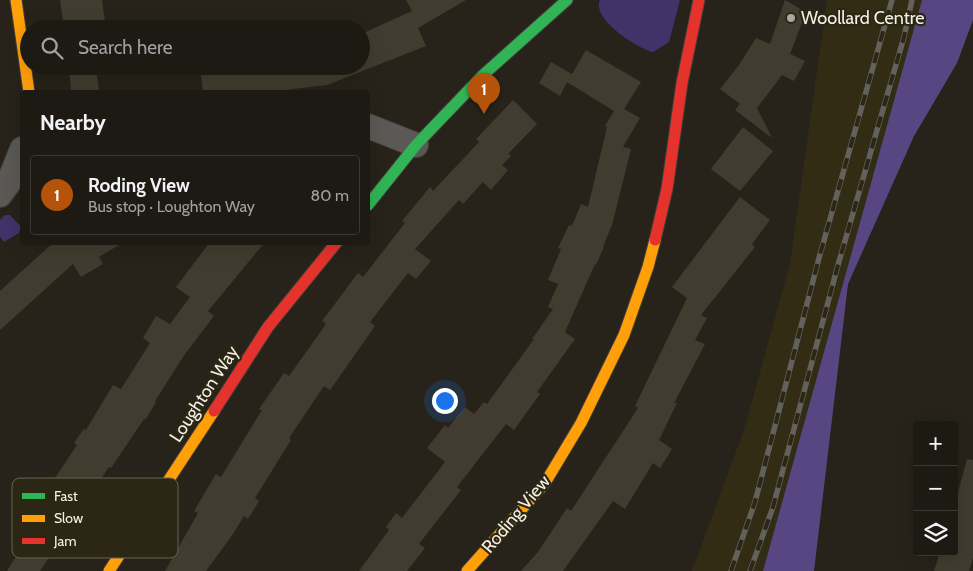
<!DOCTYPE html>
<html lang="en">
<head>
<meta charset="utf-8">
<style>
	:root { --surface:#1d1a14; --page:#25231d; --text:#f1f3f6; --muted:#a0a1a0; --line:#3b3834; --accent:#b45309 }
	body { margin:0; font-family:Cabin,sans-serif; background:var(--page); color:var(--text) }
	.controls { position:absolute; right:15px; bottom:15px; display:grid; overflow:hidden; border-radius:5px; box-shadow:0 5px 20px #0002 }
	.controls button { width:45px; height:45px; display:grid; place-items:center; padding:0; border:0; border-bottom:1px solid var(--line); background:var(--surface); color:var(--text); font:25px sans-serif }
	.you { position:absolute; left:444px; top:400px; width:18px; height:18px; margin:-12px; border:4px solid #fff; border-radius:50%; background:#1a73e8; box-shadow:0 0 0 8px #1a73e833 }
	.badge { display:grid; place-items:center; width:32px; height:32px; border-radius:50%; background:var(--accent); color:#fff; font-size:16px; font-weight:700 }
	.pin { position:absolute; translate:-50% -41px; filter:drop-shadow(0 1px 2px #0008) }
	.pin::after { content:''; position:absolute; top:26px; width:18px; height:15px; background:inherit; clip-path:polygon(0 0,100% 0,50% 100%) }
	.list { margin:0; padding:0; list-style:none }
	h2 { display:flex; justify-content:space-between; align-items:center; height:65px; margin:0; padding:0 20px; font-size:21px }
	h2 small { font-size:16px; font-weight:400; color:var(--muted) }
	.list li { display:grid; grid-template-columns:32px 1fr auto; gap:15px; align-items:center; box-sizing:border-box; height:80px; margin:0 10px 10px; padding:0 10px; border:1px solid var(--line); border-radius:5px }
	.list b { display:block; font-size:19px; white-space:nowrap }
	.list p { margin:0; font-size:16px; white-space:nowrap; color:var(--muted) }
	.list em { font-size:16px; font-style:normal; color:var(--muted) }
	.icon { flex:none; width:28px; height:28px; fill:none; stroke:currentColor; stroke-width:2; stroke-linecap:round; stroke-linejoin:round }
	.map { position:relative; flex:none; width:973px; height:571px; overflow:hidden }
	.search { position:absolute; background:var(--surface); box-shadow:0 5px 20px #0002; left:20px; top:20px; width:350px; height:55px; display:flex; align-items:center; gap:12px; box-sizing:border-box; padding:0 18px; border-radius:28px; color:var(--muted); font-size:19px }
	.panel { position:absolute; background:var(--surface); box-shadow:0 5px 20px #0002; left:20px; top:90px; width:350px; height:155px; border-radius:5px }
	.map>svg:first-child { display:block }
</style>
</head>
<body>
<div class="map">
<svg width="973" height="571" viewBox="0 0 973 571">
	<rect width="100%" height="100%" fill="#27231a"/>
	<polygon fill="#332c15" points="827,0 973,0 973,20 957,63 914,136 848,284 814,571 692,571 744,430 790,264"/>
	<g fill="#43326a">
		<path d="M 600,0 L 680,0 L 669,42 L 653,52 C 638,49 591,19 600,0 Z"/>
		<polygon points="5,215 10,215 21,227 19,233 4,242 0,237 0,220"/>
	</g>
	<polygon fill="#574682" points="922,0 973,0 973,20 957,63 914,136 848,284 814,571 763,571"/>
	<g fill="#413c2f">
		<polygon points="60,0 102,0 105,22 92,23 92,29 64,29"/>
		<polygon points="406,0 466,0 418,28 426,46 327,85 268,92 203,92 200,66 227,66 228,74 263,69 263,66 361,66 361,34 412,11"/>
		<polygon points="785,0 806,12 790,54 805,61 794,81 782,75 757,108 772,138 735,110 740,104 720,89 739,65 756,38 770,44"/>
		<polygon points="586,50 641,82 624,109 640,118 623,147 631,149 612,225 603,247 604,247 596,265 595,264 565,332 575,339 537,392 540,394 514,430 506,424 457,487 461,490 419,544 425,548 407,571 359,571 389,530 386,527 396,513 402,518 445,462 427,448 445,425 448,428 465,407 474,414 484,402 487,404 534,339 532,339 553,309 548,307 558,284 548,280 561,249 558,248 569,225 572,226 581,204 588,207 607,127 605,126 614,111 567,82 560,96 539,83 551,62 572,74"/>
		<polygon points="69,66 96,66 99,92 71,92"/>
		<polygon points="513,100 537,124 508,154 511,156 502,165 508,170 491,190 483,182 463,204 459,200 415,249 431,261 416,279 408,273 370,322 375,326 330,390 324,386 289,438 291,440 255,498 259,501 248,519 244,516 233,534 206,571 165,571 198,513 194,511 216,474 221,477 262,410 259,409 284,373 289,376 326,324 322,321 358,273 363,277 405,223 402,221 430,187 433,191 479,142 476,139"/>
		<polygon points="743,127 773,151 740,191 711,169"/>
		<polygon points="740,197 770,220 752,244 755,247 701,315 707,318 695,340 705,344 674,403 677,403 659,440 672,449 660,468 653,463 625,509 613,501 563,571 521,571 538,552 567,508 571,511 638,408 635,406 687,298 672,287"/>
		<polygon points="54,242 124,242 99,257 103,264 81,277 73,264 0,330 0,291"/>
		<polygon points="210,242 265,242 208,311 214,316 185,354 155,401 156,402 146,419 144,419 111,468 109,467 40,571 7,571 50,501 43,496 77,445 74,443 84,429 86,430 113,385 121,389 150,343 143,338 156,316 170,324 190,297 176,287"/>
		<polygon points="967,459 973,460 973,558 969,571 934,571 940,552 954,552 954,507"/>
	</g>
	<g fill="none" stroke-linecap="round" stroke-linejoin="round">
		<defs>
			<g id="street">
				<polyline points="368,126 416,145"/>
				<polyline points="0,195 8,184 22,149"/>
			</g>
			<polyline id="fast" points="368,205 416,145 483,75 567,0"/>
			<g id="slow">
				<polyline points="16,0 29,92"/>
				<polyline points="109,571 214,411"/>
				<polyline points="467,571 545,483 581,423 624,335 648,267 655,240"/>
			</g>
			<g id="jam">
				<polyline points="655,240 667,189 682,83 699,0"/>
				<polyline points="214,411 268,327 337,242"/>
			</g>
		</defs>
		<use href="#street" stroke="#433f37" stroke-width="26"/>
		<use href="#fast" stroke="#433f37" stroke-width="13"/>
		<use href="#slow" stroke="#433f37" stroke-width="13"/>
		<use href="#jam" stroke="#433f37" stroke-width="13"/>
		<use href="#street" stroke="#5a5955" stroke-width="24"/>
		<use href="#fast" stroke="#30b455" stroke-width="11"/>
		<use href="#slow" stroke="#ff9f0a" stroke-width="11"/>
		<use href="#jam" stroke="#e5322d" stroke-width="11"/>
		<defs>
			<g id="rail">
				<polyline points="731,571 755,502 819,258 892,0"/>
				<polyline points="750,571 773,507 838,265 904,37 912,0"/>
			</g>
		</defs>
		<use href="#rail" stroke="#63615c" stroke-width="5.5"/>
		<use href="#rail" stroke="#2c2615" stroke-width="4" stroke-dasharray="11" stroke-linecap="butt"/>
	</g>
	<circle fill="#aca89e" stroke="#2c2615" stroke-width="2" cx="791" cy="18" r="5"/>
	<g text-anchor="middle" dominant-baseline="central" stroke-width="4.5" stroke-linejoin="round" paint-order="stroke">
		<g font-size="18" fill="#f4f0e5" stroke="#2c2615" text-anchor="start">
			<text x="801" y="18">Woollard Centre</text>
		</g>
		<g font-size="18" fill="#f4f0e5" stroke="#2c2615">
			<text transform="translate(204 394) rotate(-57)">Loughton Way</text>
			<text transform="translate(516 514) rotate(-50)">Roding View</text>
		</g>
	</g>
	<rect x="12" y="478" width="166" height="80" rx="8" fill="#2c2615" stroke="#686353" stroke-width="1"/>
	<rect x="22" y="493" width="23" height="6" fill="#30b455"/>
	<rect x="22" y="515" width="23" height="7" fill="#ff9f0a"/>
	<rect x="22" y="538" width="23" height="6" fill="#e5322d"/>
	<g font-size="14" fill="#f4f0e5">
		<text x="54" y="501">Fast</text>
		<text x="54" y="523">Slow</text>
		<text x="54" y="546">Jam</text>
	</g>
</svg>
<div class="controls">
<button>+</button>
<button>−</button>
<button><svg class="icon" aria-label="layers" viewBox="0 0 24 24"><path d="M12 4l9 5-9 5-9-5zM3 14l9 5 9-5"/></svg></button>
</div>
<div class="you"></div>
<div class="pin badge" style="left:484px;top:114px">1</div>
<div class="search"><svg class="icon" aria-label="search" viewBox="0 0 24 24"><circle cx="10" cy="10" r="6"/><path d="M15 15l6 6"/></svg>Search here</div>
<section class="panel">
<h2>Nearby<small></small></h2>
<ul class="list">
<li><span class="badge">1</span><div><b>Roding View</b><p>Bus stop · Loughton Way</p></div><em>80 m</em></li>
</ul>
</section>
</div>
</body>
</html>
